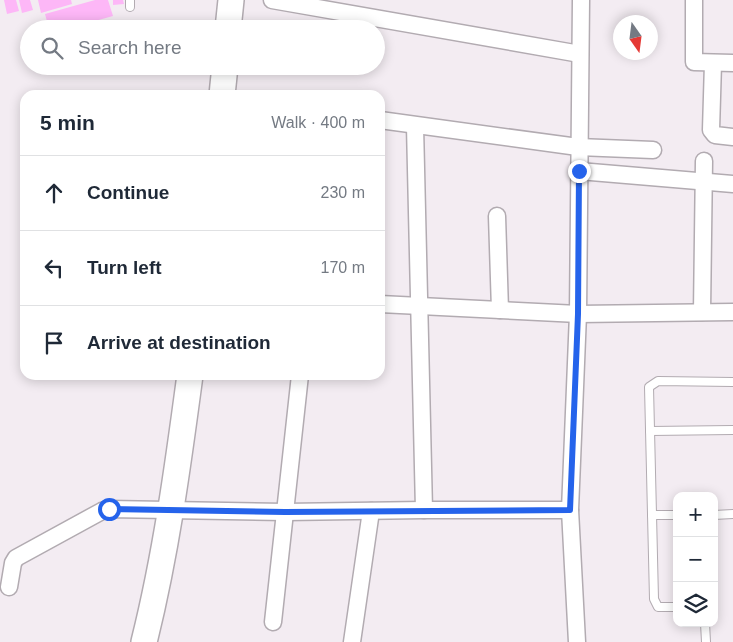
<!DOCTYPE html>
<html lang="en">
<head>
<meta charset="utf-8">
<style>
	:root { --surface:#fff; --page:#f6f6f7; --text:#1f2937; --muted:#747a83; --line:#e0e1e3 }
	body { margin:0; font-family:Helvetica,sans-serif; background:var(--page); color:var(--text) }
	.controls { position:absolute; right:15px; bottom:15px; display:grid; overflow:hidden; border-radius:10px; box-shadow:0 2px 12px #0003 }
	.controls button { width:45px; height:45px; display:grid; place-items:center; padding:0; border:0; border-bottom:1px solid var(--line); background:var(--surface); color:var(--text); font:25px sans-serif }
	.compass { position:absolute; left:613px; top:15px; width:45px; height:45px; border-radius:50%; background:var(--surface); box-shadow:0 2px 12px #0003; rotate:166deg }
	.stop { position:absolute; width:15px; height:15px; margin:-11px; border:4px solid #2563eb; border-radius:50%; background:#fff }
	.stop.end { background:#2563eb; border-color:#fff; box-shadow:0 1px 5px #0008 }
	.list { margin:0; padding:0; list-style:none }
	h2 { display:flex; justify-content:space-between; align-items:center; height:65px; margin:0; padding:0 20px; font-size:21px }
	h2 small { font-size:16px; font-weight:400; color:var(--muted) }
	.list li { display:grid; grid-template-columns:32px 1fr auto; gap:15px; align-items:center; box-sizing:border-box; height:75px; padding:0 20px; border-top:1px solid var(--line) }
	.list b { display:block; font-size:19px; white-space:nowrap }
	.list em { font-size:16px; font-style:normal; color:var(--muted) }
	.icon { flex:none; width:28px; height:28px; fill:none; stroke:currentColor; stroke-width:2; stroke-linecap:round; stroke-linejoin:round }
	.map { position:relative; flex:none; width:733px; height:642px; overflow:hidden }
	.search { position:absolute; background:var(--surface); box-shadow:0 2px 12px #0003; left:20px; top:20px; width:365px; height:55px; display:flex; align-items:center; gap:12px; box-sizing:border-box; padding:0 18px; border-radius:28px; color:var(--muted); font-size:19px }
	.panel { position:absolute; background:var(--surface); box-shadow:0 2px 12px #0003; left:20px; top:90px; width:365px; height:290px; border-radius:15px }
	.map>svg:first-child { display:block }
</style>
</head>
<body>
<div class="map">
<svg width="733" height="642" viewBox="0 0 733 642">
	<rect width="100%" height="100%" fill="#f3ecf2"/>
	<g fill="#fdb7f7">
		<polygon points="4,0 16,0 19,11 7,14"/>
		<polygon points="19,0 30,0 33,10 22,13"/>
		<polygon points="38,0 71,0 72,4 41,13"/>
		<polygon points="95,0 108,0 113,16 66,29 49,29 45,14"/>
		<polygon points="113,0 123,0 124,4 113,5"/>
	</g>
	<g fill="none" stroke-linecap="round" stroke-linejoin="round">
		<defs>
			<g id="service">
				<polyline points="130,0 130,7"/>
				<polyline points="650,431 733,430"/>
				<polyline points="652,515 677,515"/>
				<polyline points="714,515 733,514"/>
				<polyline points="677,607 658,607 654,599 649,387 658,381 733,382"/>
				<polyline points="705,623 706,642"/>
			</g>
			<g id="minor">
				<polyline points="272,0 580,54"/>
				<polyline points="694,0 694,62 733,63"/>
				<polyline points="713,63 711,130 715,135 733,137"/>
				<polyline points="380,120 578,147 653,150"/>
				<polyline points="415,126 424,510 570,510"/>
				<polyline points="579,171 733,184"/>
				<polyline points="497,216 500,310"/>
				<polyline points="380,304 578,314 733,312"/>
				<polyline points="702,312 704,161"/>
				<polyline points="9,587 13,563 16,558 102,511 109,509 285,512 424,510"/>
				<polyline points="273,622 300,375"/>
				<polyline points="352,642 371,511"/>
				<polyline points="577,642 570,510 578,314 581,0"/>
			</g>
			<g id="primary">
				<polyline points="228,29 231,0"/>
				<polyline points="222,95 225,66"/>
				<path d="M 144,642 C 166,554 178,465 190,375"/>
			</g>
		</defs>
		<use href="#service" stroke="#b2abb1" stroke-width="10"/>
		<use href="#minor" stroke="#b2abb1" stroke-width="19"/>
		<use href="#primary" stroke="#b2abb1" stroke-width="28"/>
		<use href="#service" stroke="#fff" stroke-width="8"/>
		<use href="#minor" stroke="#fff" stroke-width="16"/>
		<use href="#primary" stroke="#fff" stroke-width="25"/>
	</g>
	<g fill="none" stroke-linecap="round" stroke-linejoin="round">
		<polyline stroke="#2563eb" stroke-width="6" points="109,509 285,512 570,510 578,314 579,171"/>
	</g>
</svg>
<div class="controls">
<button>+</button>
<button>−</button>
<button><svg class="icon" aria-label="layers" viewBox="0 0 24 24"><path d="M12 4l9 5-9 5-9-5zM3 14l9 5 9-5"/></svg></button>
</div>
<svg class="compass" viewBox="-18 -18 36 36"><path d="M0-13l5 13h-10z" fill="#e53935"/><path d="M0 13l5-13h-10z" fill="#747a83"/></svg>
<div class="stop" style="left:109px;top:509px"></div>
<div class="stop end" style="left:579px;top:171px"></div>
<div class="search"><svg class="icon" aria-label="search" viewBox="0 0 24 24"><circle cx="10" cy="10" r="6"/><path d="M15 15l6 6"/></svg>Search here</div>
<section class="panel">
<h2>5 min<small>Walk · 400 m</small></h2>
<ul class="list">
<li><svg class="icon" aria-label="ahead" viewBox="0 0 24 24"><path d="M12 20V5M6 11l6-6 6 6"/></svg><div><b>Continue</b></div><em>230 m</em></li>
<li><svg class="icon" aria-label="left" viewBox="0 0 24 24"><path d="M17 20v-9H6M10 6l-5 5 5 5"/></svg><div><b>Turn left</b></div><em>170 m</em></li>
<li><svg class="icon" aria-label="arrive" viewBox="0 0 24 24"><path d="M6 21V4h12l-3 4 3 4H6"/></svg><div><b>Arrive at destination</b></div></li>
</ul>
</section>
</div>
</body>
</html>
